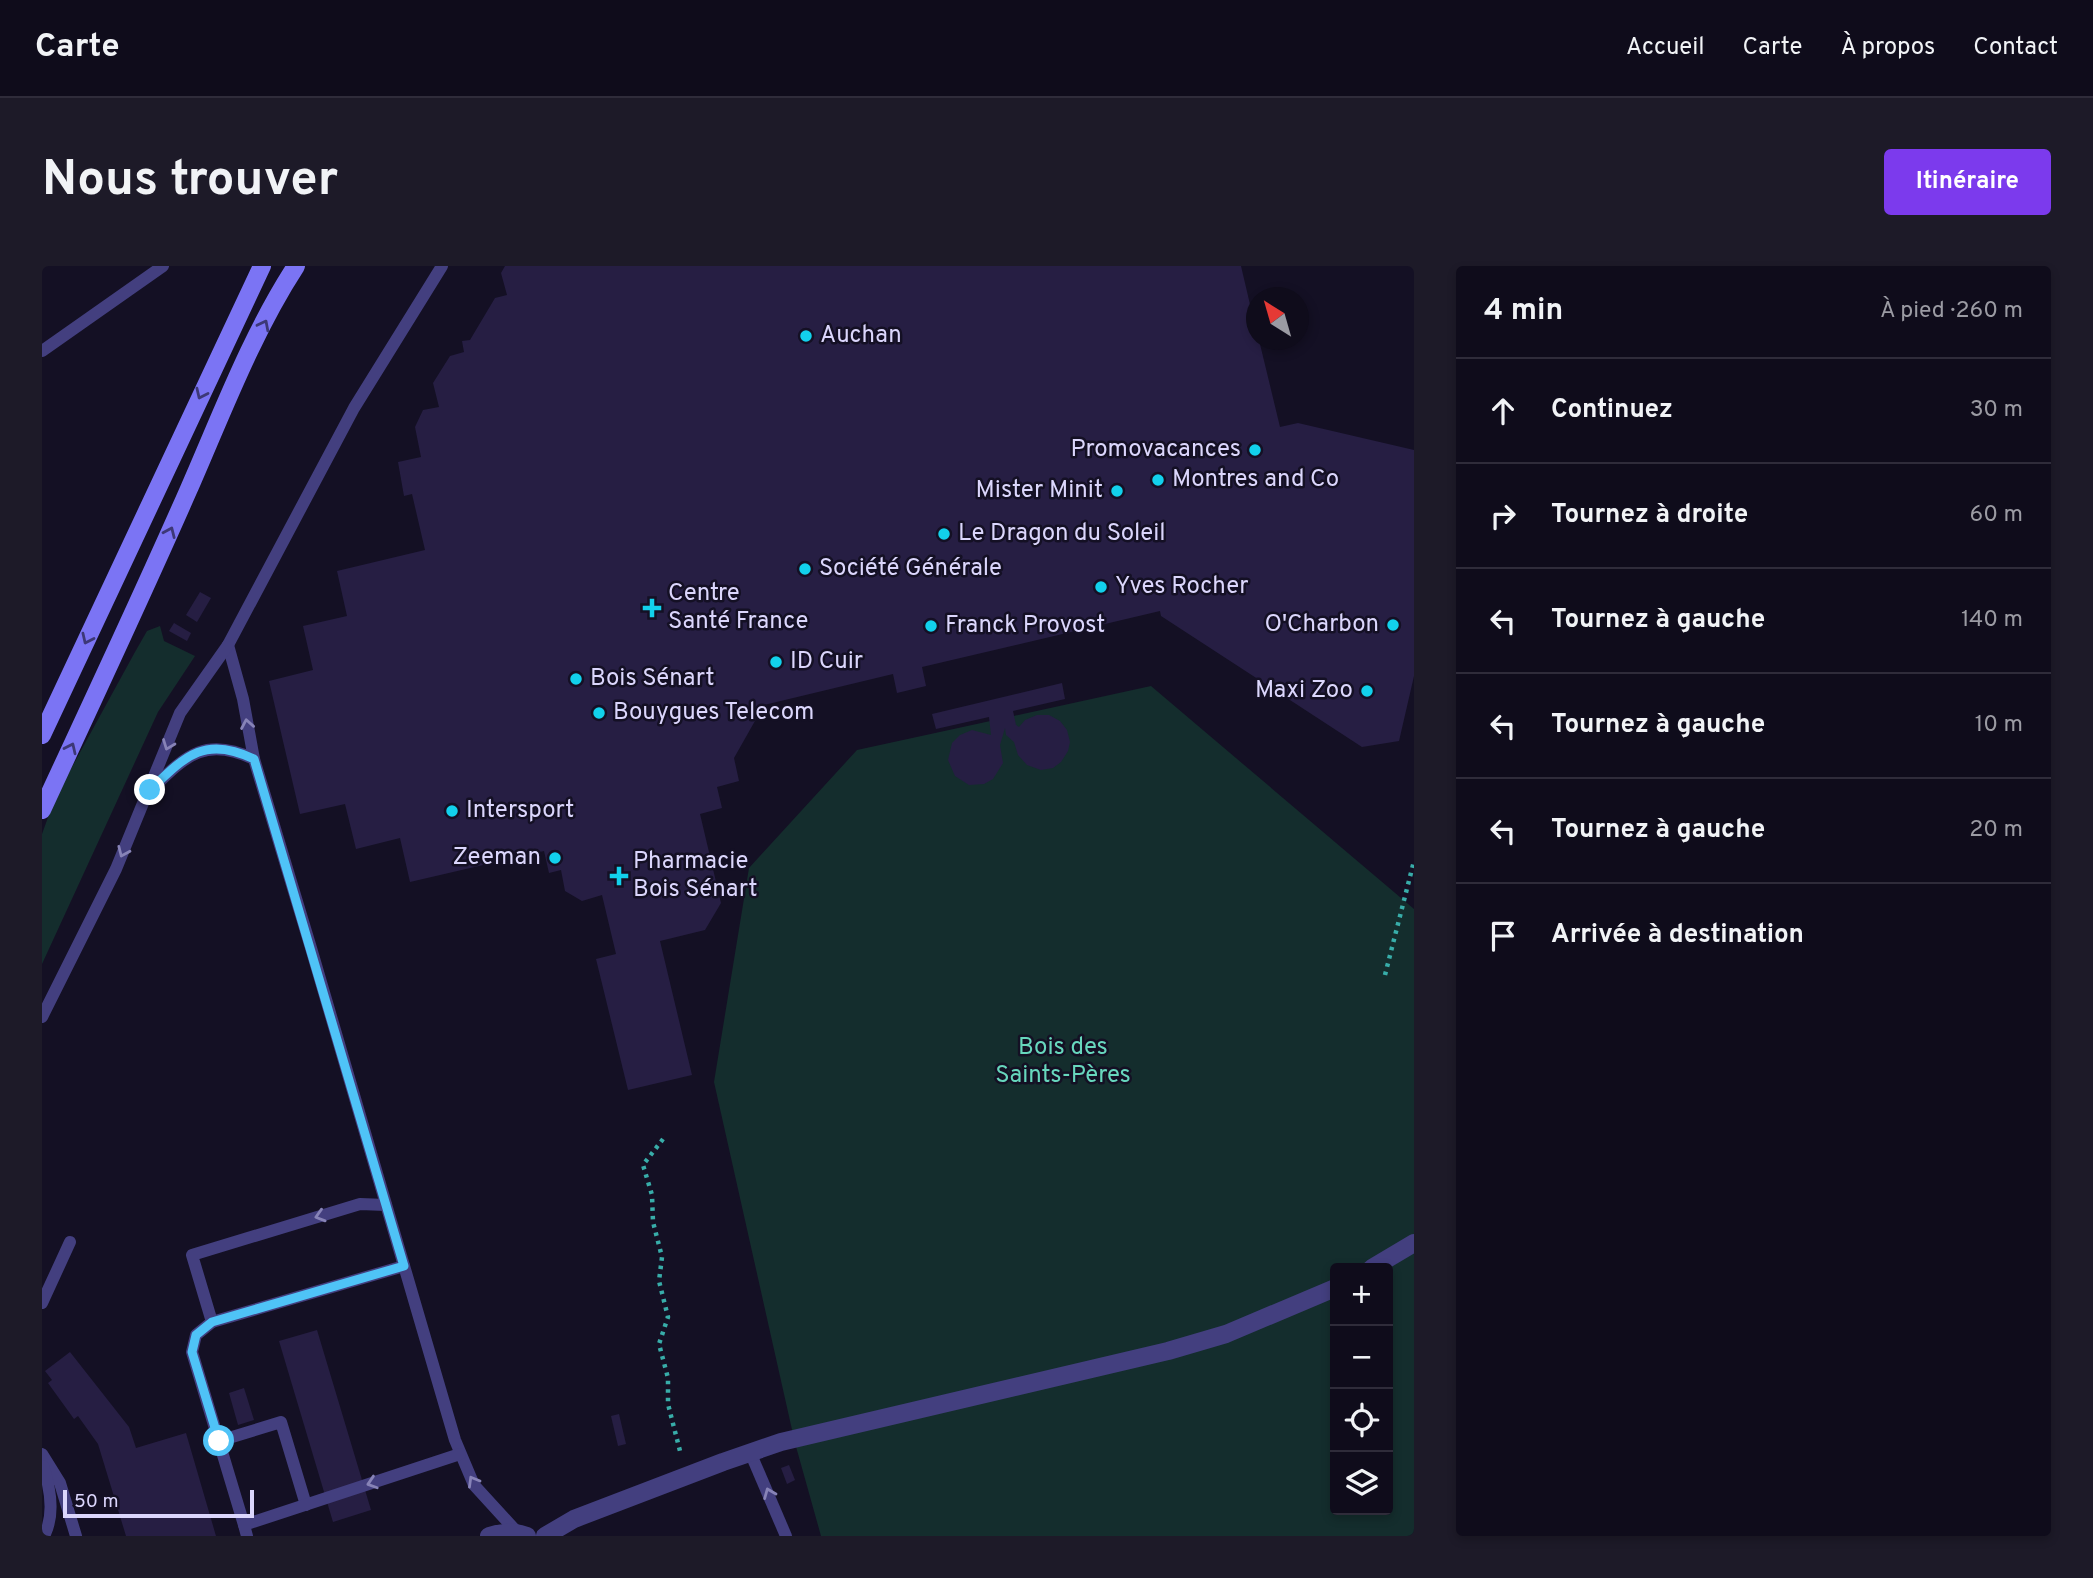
<!DOCTYPE html>
<html lang="fr">
<head>
<meta charset="utf-8">
<style>
	:root { --surface:#0f0c1b; --page:#1d1a28; --text:#f1f3f6; --muted:#9b9ba3; --line:#2f2c3a; --accent:#7c3aed }
	body { margin:0; font-family:Overpass,sans-serif; background:var(--page); color:var(--text) }
	.controls { position:absolute; right:21px; bottom:21px; display:grid; overflow:hidden; border-radius:7px; box-shadow:0 4px 10px #0003 }
	.controls button { width:63px; height:63px; display:grid; place-items:center; padding:0; border:0; border-bottom:2px solid var(--line); background:var(--surface); color:var(--text); font:35px sans-serif }
	.compass { position:absolute; left:1204px; top:21px; width:63px; height:63px; border-radius:50%; background:var(--surface); box-shadow:0 4px 10px #0003; rotate:323deg }
	.scale { position:absolute; left:21px; bottom:18px; width:191px; box-sizing:border-box; padding-left:7px; border:4px solid #dbd6fc; border-top:0; font-size:19px; line-height:24px; white-space:nowrap; color:#dbd6fc; -webkit-text-stroke:5px #141024; paint-order:stroke }
	.stop { position:absolute; width:21px; height:21px; margin:-16px; border:5px solid #4fc3f7; border-radius:50%; background:#fff }
	.stop.end { background:#4fc3f7; border-color:#fff; box-shadow:0 2px 7px #0008 }
	.list { margin:0; padding:0; list-style:none }
	h2 { display:flex; justify-content:space-between; align-items:center; height:91px; margin:0; padding:0 28px; font-size:30px }
	h2 small { font-size:23px; font-weight:400; color:var(--muted) }
	.list li { display:grid; grid-template-columns:46px 1fr auto; gap:21px; align-items:center; box-sizing:border-box; height:105px; padding:0 28px; border-top:2px solid var(--line) }
	.list b { display:block; font-size:26px; white-space:nowrap }
	.list em { font-size:23px; font-style:normal; color:var(--muted) }
	.icon { flex:none; width:38px; height:38px; fill:none; stroke:currentColor; stroke-width:2; stroke-linecap:round; stroke-linejoin:round }
	.map { position:relative; flex:none; width:1372px; height:1270px; overflow:hidden; border-radius:7px }
	header { display:flex; align-items:center; gap:42px; box-sizing:border-box; height:98px; padding:0 35px; background:var(--surface); border-bottom:2px solid var(--line) }
	header strong { font-size:33px }
	nav { display:flex; gap:38px; margin-inline-start:auto; font-size:24px }
	.intro { display:flex; align-items:center; justify-content:space-between; box-sizing:border-box; height:168px; padding:0 42px }
	h1 { margin:0; font-size:49px }
	.button { padding:18px 32px; border-radius:7px; background:var(--accent); color:#fff; font-size:24px; font-weight:700 }
	main { display:flex; gap:42px; padding:0 42px }
	aside { flex:1; background:var(--surface); border-radius:7px; box-shadow:0 4px 10px #0003 }
	.map>svg:first-child { display:block }
</style>
</head>
<body>
<header>
<strong>Carte</strong>
<nav><a>Accueil</a><a>Carte</a><a>À propos</a><a>Contact</a></nav>
</header>
<div class="intro"><h1>Nous trouver</h1><a class="button">Itinéraire</a></div>
<main>
<div class="map">
<svg width="1372" height="1270" viewBox="0 0 1372 1270">
	<rect width="100%" height="100%" fill="#141024"/>
	<g fill="#142d2d" fill-rule="evenodd">
		<polygon points="118,360 122,375 153,390 116,446 0,698 0,568 13,532 93,386 105,365"/>
		<path d="M 1109,420 L 1372,643 L 1372,1270 L 779,1270 L 753,1177 L 672,816 L 707,602 L 815,484 ZM 1293,1002 L 1346,1002 L 1346,1244 L 1293,1244 Z"/>
	</g>
	<g fill="#261e43">
		<polygon points="463,0 1199,0 1214,64 1214,74 1217,74 1238,161 1256,157 1372,184 1372,410 1357,475 1320,481 1119,350 1118,345 880,401 884,420 855,427 851,408 722,439 692,492 697,515 675,521 680,542 658,548 679,637 663,664 618,675 650,809 586,824 554,693 574,688 560,629 540,635 523,625 519,604 507,607 502,585 368,616 358,572 314,583 303,538 258,548 227,415 271,404 261,360 305,350 295,305 383,284 370,228 362,230 356,196 379,191 373,161 381,144 397,141 391,117 408,90 422,86 420,75 428,74 453,32 465,29 459,7"/>
		<polygon points="158,326 169,332 155,356 144,349"/>
		<polygon points="132,357 149,367 145,375 127,365"/>
		<polygon points="1020,417 1023,433 971,445 974,459 977,461 983,454 995,449 1007,449 1018,455 1025,464 1028,476 1026,485 1019,496 1011,502 999,504 985,499 976,489 972,476 964,469 963,462 958,479 961,497 951,513 942,518 927,519 913,510 906,494 910,477 918,469 930,464 949,469 947,451 894,463 890,448"/>
		<polygon points="275,1064 329,1244 291,1256 237,1075"/>
		<polygon points="28,1086 87,1161 94,1182 144,1167 174,1270 84,1270 56,1178 36,1150 32,1153 6,1117 10,1114 3,1105"/>
		<polygon points="202,1122 212,1154 196,1159 187,1127"/>
		<polygon points="577,1148 584,1178 576,1180 569,1150"/>
		<polygon points="747,1199 753,1214 745,1218 739,1202"/>
	</g>
	<g fill="none" stroke-linecap="round" stroke-linejoin="round">
		<g stroke="#38ada9" stroke-width="4.5" stroke-dasharray="3.5 5" stroke-linecap="butt">
			<polyline points="1343,709 1372,595"/>
			<polyline points="621,873 601,899 610,929 611,956 620,991 617,1015 626,1051 617,1078 626,1112 626,1138 639,1189"/>
		</g>
		<g stroke="#433f7f" stroke-width="12">
			<polyline points="0,85 121,0"/>
			<polyline points="186,379 201,433 212,493 269,682 413,1174 432,1219 475,1266"/>
			<path d="M 112,521 C 145,488 165,471 212,493"/>
			<polyline points="0,751 74,603 138,447 186,379 312,142 400,0"/>
			<polyline points="344,939 318,938 150,989 170,1056 362,1000"/>
			<polyline points="0,1037 28,976"/>
			<polyline points="170,1056 154,1069 150,1086 202,1259"/>
			<polyline points="177,1175 239,1156 264,1239"/>
			<polyline points="708,1186 744,1270"/>
			<polyline points="0,1188 18,1217 34,1270"/>
			<path d="M 1,1200 C 8,1221 13,1249 2,1270"/>
			<polyline points="205,1270 202,1259 418,1188"/>
		</g>
		<g stroke="#433f7f" stroke-width="18">
			<polyline points="1330,1002 1372,977"/>
			<path d="M 447,1270 C 460,1266 471,1265 485,1270"/>
			<polyline points="503,1270 532,1253 681,1196 739,1176 1126,1085 1184,1068 1293,1022"/>
		</g>
		<g stroke="#7b74f4" stroke-width="18">
			<polyline points="0,469 220,0"/>
			<path d="M 0,544 C 49,438 99,332 146,225 C 179,150 209,69 254,0"/>
		</g>
	</g>
	<defs><path id="oneway-chevron" d="M-2-3.5L2.5 0L-2 3.5" fill="none" stroke-width="1.6" stroke-linecap="round" stroke-linejoin="round" transform="scale(1.75)"/></defs>
	<g stroke="#3d3877">
		<use href="#oneway-chevron" transform="translate(222 59) rotate(-63)"/>
		<use href="#oneway-chevron" transform="translate(159 128) rotate(115)"/>
		<use href="#oneway-chevron" transform="translate(128 266) rotate(-66)"/>
		<use href="#oneway-chevron" transform="translate(45 373) rotate(115)"/>
		<use href="#oneway-chevron" transform="translate(29 482) rotate(-65)"/>
	</g>
	<g stroke="#8783b7">
		<use href="#oneway-chevron" transform="translate(205 458) rotate(-100)"/>
		<use href="#oneway-chevron" transform="translate(126 479) rotate(111)"/>
		<use href="#oneway-chevron" transform="translate(81 586) rotate(114)"/>
		<use href="#oneway-chevron" transform="translate(278 950) rotate(163)"/>
		<use href="#oneway-chevron" transform="translate(431 1215) rotate(-120)"/>
		<use href="#oneway-chevron" transform="translate(330 1217) rotate(162)"/>
		<use href="#oneway-chevron" transform="translate(727 1227) rotate(-112)"/>
	</g>
	<g fill="none" stroke-linecap="round" stroke-linejoin="round">
		<path stroke="#4fc3f7" stroke-width="9" d="M 108,524 C 143,490 163,469 212,493 L 362,1000 L 170,1056 L 154,1069 L 150,1086 L 177,1175"/>
	</g>
	<g fill="#12d1ec" stroke="#141024" stroke-width="2.5">
		<circle cx="764" cy="70" r="7"/>
		<circle cx="1213" cy="184" r="7"/>
		<circle cx="1116" cy="214" r="7"/>
		<circle cx="1075" cy="225" r="7"/>
		<circle cx="902" cy="268" r="7"/>
		<circle cx="763" cy="303" r="7"/>
		<circle cx="1059" cy="321" r="7"/>
		<path d="M606.5 331.5h7v7h7v7h-7v7h-7v-7h-7v-7h7z"/>
		<circle cx="1351" cy="359" r="7"/>
		<circle cx="889" cy="360" r="7"/>
		<circle cx="734" cy="396" r="7"/>
		<circle cx="534" cy="413" r="7"/>
		<circle cx="1325" cy="425" r="7"/>
		<circle cx="557" cy="447" r="7"/>
		<circle cx="410" cy="545" r="7"/>
		<circle cx="513" cy="592" r="7"/>
		<path d="M573.5 599.5h7v7h7v7h-7v7h-7v-7h-7v-7h7z"/>
	</g>
	<g text-anchor="middle" dominant-baseline="central" stroke-width="5" stroke-linejoin="round" paint-order="stroke">
		<g font-size="24" fill="#dbd6fc" stroke="#141024" text-anchor="start">
			<text x="778" y="70">Auchan</text>
			<text x="1199" y="184" text-anchor="end">Promovacances</text>
			<text x="1130" y="214">Montres and Co</text>
			<text x="1061" y="225" text-anchor="end">Mister Minit</text>
			<text x="916" y="268">Le Dragon du Soleil</text>
			<text x="777" y="303">Société Générale</text>
			<text x="1073" y="321">Yves Rocher</text>
			<text x="626" y="328">Centre<tspan x="626" dy="28">Santé France</tspan></text>
			<text x="1337" y="359" text-anchor="end">O'Charbon</text>
			<text x="903" y="360">Franck Provost</text>
			<text x="748" y="396">ID Cuir</text>
			<text x="548" y="413">Bois Sénart</text>
			<text x="1311" y="425" text-anchor="end">Maxi Zoo</text>
			<text x="571" y="447">Bouygues Telecom</text>
			<text x="424" y="545">Intersport</text>
			<text x="499" y="592" text-anchor="end">Zeeman</text>
			<text x="591" y="596">Pharmacie<tspan x="591" dy="28">Bois Sénart</tspan></text>
		</g>
		<g font-size="24" fill="#67d7bd" stroke="#141024">
			<text x="1021" y="782">Bois des<tspan x="1021" dy="28">Saints-Pères</tspan></text>
		</g>
	</g>
</svg>
<div class="controls">
<button>+</button>
<button>−</button>
<button><svg class="icon" aria-label="locate" viewBox="0 0 24 24"><circle cx="12" cy="12" r="6"/><path d="M12 2v4M12 18v4M2 12h4M18 12h4"/></svg></button>
<button><svg class="icon" aria-label="layers" viewBox="0 0 24 24"><path d="M12 4l9 5-9 5-9-5zM3 14l9 5 9-5"/></svg></button>
</div>
<svg class="compass" viewBox="-18 -18 36 36"><path d="M0-13l5 13h-10z" fill="#e53935"/><path d="M0 13l5-13h-10z" fill="#9b9ba3"/></svg>
<div class="scale">50 m</div>
<div class="stop" style="left:177px;top:1175px"></div>
<div class="stop end" style="left:108px;top:524px"></div>
</div>
<aside>
<h2>4 min<small>À pied · 260 m</small></h2>
<ul class="list">
<li><svg class="icon" aria-label="ahead" viewBox="0 0 24 24"><path d="M12 20V5M6 11l6-6 6 6"/></svg><div><b>Continuez</b></div><em>30 m</em></li>
<li><svg class="icon" aria-label="right" viewBox="0 0 24 24"><path d="M7 20v-9h11M14 6l5 5-5 5"/></svg><div><b>Tournez à droite</b></div><em>60 m</em></li>
<li><svg class="icon" aria-label="left" viewBox="0 0 24 24"><path d="M17 20v-9H6M10 6l-5 5 5 5"/></svg><div><b>Tournez à gauche</b></div><em>140 m</em></li>
<li><svg class="icon" aria-label="left" viewBox="0 0 24 24"><path d="M17 20v-9H6M10 6l-5 5 5 5"/></svg><div><b>Tournez à gauche</b></div><em>10 m</em></li>
<li><svg class="icon" aria-label="left" viewBox="0 0 24 24"><path d="M17 20v-9H6M10 6l-5 5 5 5"/></svg><div><b>Tournez à gauche</b></div><em>20 m</em></li>
<li><svg class="icon" aria-label="arrive" viewBox="0 0 24 24"><path d="M6 21V4h12l-3 4 3 4H6"/></svg><div><b>Arrivée à destination</b></div></li>
</ul>
</aside>
</main>
</body>
</html>
